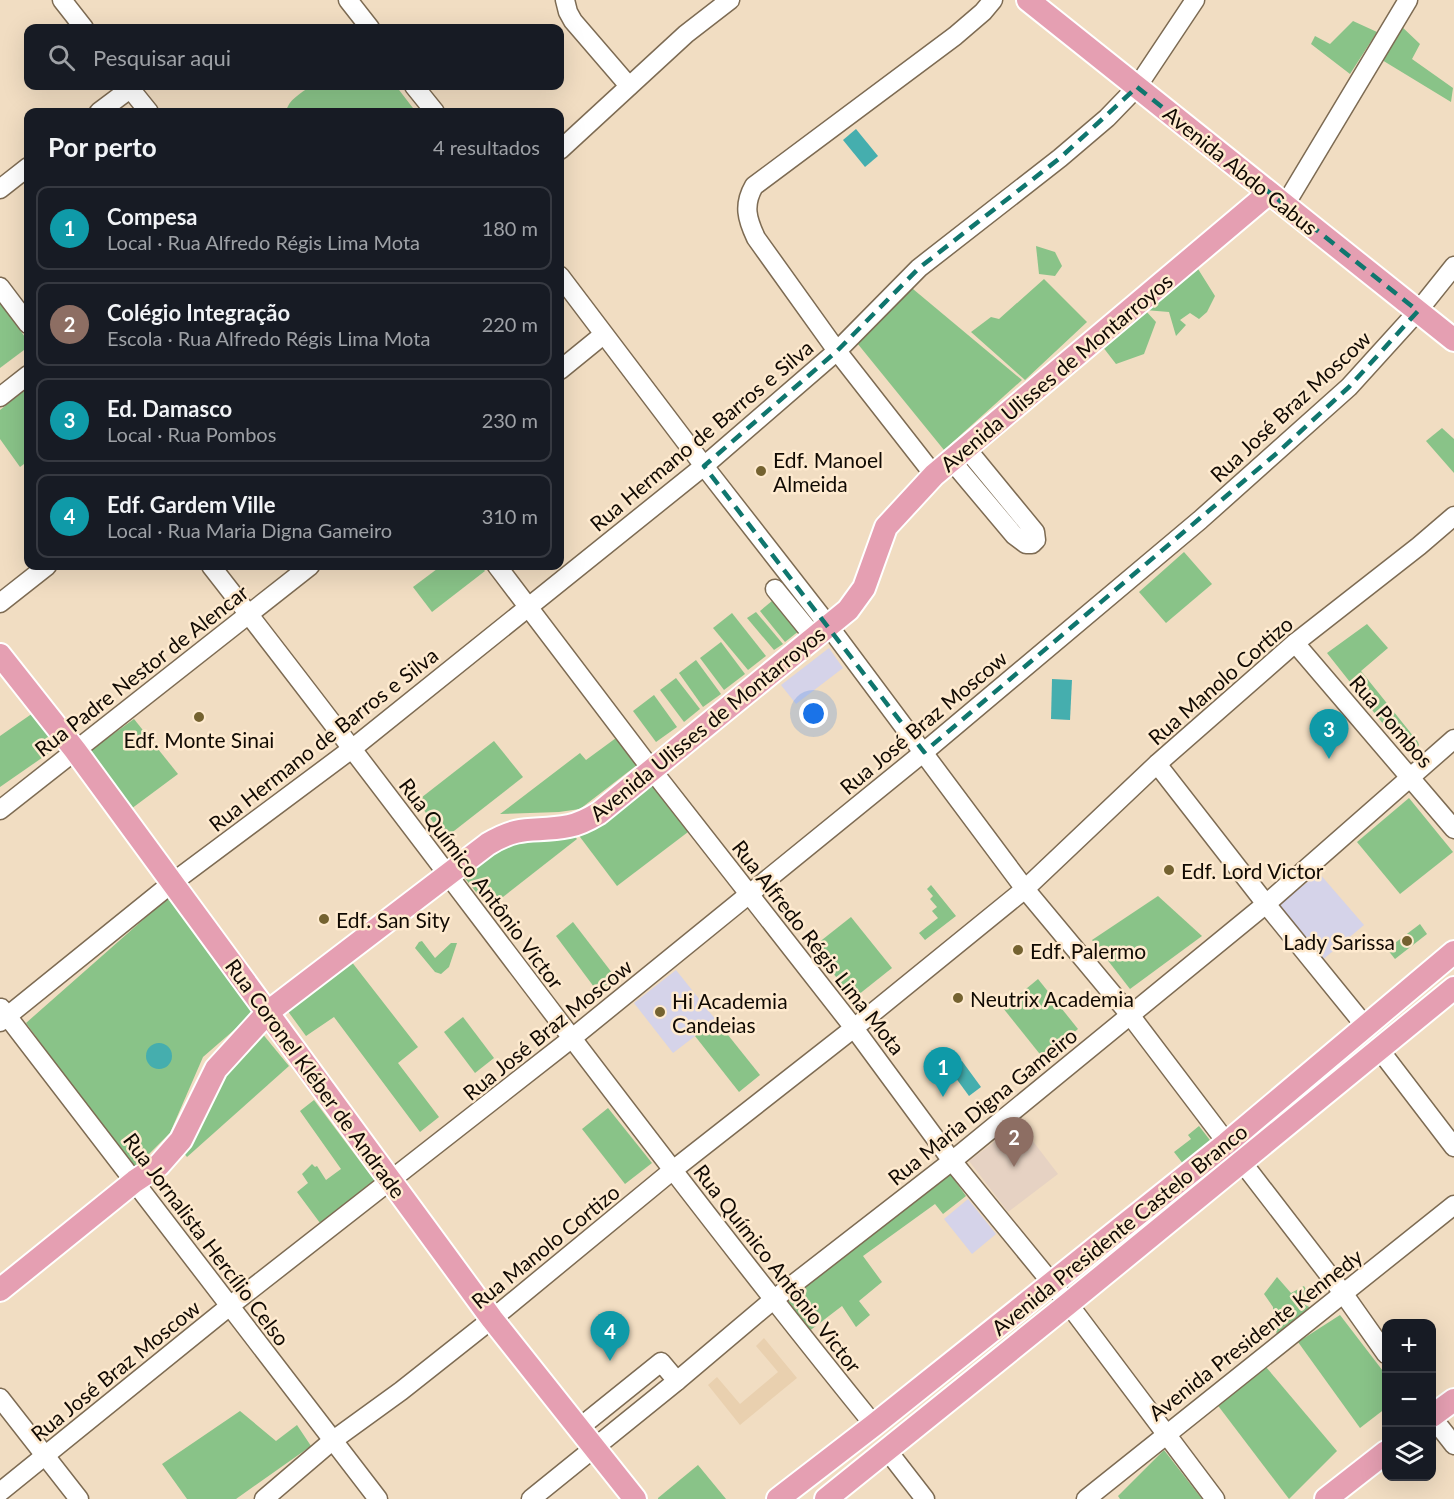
<!DOCTYPE html>
<html lang="pt">
<head>
<meta charset="utf-8">
<style>
	:root { --surface:#171b24; --page:#20242c; --text:#f1f3f6; --muted:#9ea1a6; --line:#363941; --accent:#7c3aed }
	body { margin:0; font-family:Lato,sans-serif; background:var(--page); color:var(--text) }
	.controls { position:absolute; right:18px; bottom:18px; display:grid; overflow:hidden; border-radius:12px; box-shadow:0 6px 24px #0002 }
	.controls button { width:54px; height:54px; display:grid; place-items:center; padding:0; border:0; border-bottom:2px solid var(--line); background:var(--surface); color:var(--text); font:30px sans-serif }
	.you { position:absolute; left:814px; top:714px; width:21px; height:21px; margin:-15px; border:4px solid #fff; border-radius:50%; background:#1a73e8; box-shadow:0 0 0 9px #1a73e833 }
	.badge { display:grid; place-items:center; width:39px; height:39px; border-radius:50%; background:var(--accent); color:#fff; font-size:20px; font-weight:700 }
	.pin { position:absolute; translate:-50% -50px; filter:drop-shadow(0 2px 3px #0008) }
	.pin::after { content:''; position:absolute; top:32px; width:21px; height:18px; background:inherit; clip-path:polygon(0 0,100% 0,50% 100%) }
	.list { margin:0; padding:0; list-style:none }
	h2 { display:flex; justify-content:space-between; align-items:center; height:78px; margin:0; padding:0 24px; font-size:26px }
	h2 small { font-size:20px; font-weight:400; color:var(--muted) }
	.list li { display:grid; grid-template-columns:39px 1fr auto; gap:18px; align-items:center; box-sizing:border-box; height:84px; margin:0 12px 12px; padding:0 12px; border:2px solid var(--line); border-radius:12px }
	.list b { display:block; font-size:22px; white-space:nowrap }
	.list p { margin:0; font-size:20px; white-space:nowrap; color:var(--muted) }
	.list em { font-size:20px; font-style:normal; color:var(--muted) }
	.icon { flex:none; width:33px; height:33px; fill:none; stroke:currentColor; stroke-width:2; stroke-linecap:round; stroke-linejoin:round }
	.map { position:relative; flex:none; width:1454px; height:1499px; overflow:hidden }
	.search { position:absolute; background:var(--surface); box-shadow:0 6px 24px #0002; left:24px; top:24px; width:540px; height:66px; display:flex; align-items:center; gap:15px; box-sizing:border-box; padding:0 21px; border-radius:12px; color:var(--muted); font-size:22px }
	.panel { position:absolute; background:var(--surface); box-shadow:0 6px 24px #0002; left:24px; top:108px; width:540px; height:462px; border-radius:12px }
	.map>svg:first-child { display:block }
</style>
</head>
<body>
<div class="map">
<svg width="1454" height="1499" viewBox="0 0 1454 1499">
	<rect width="100%" height="100%" fill="#f1ddc2"/>
	<g fill="#d5d3e9">
		<polygon points="829,648 843,668 796,704 781,685"/>
		<polygon points="1319,873 1364,925 1320,962 1275,908"/>
		<polygon points="676,970 716,1020 673,1053 634,1003"/>
		<polygon points="968,1199 996,1234 972,1254 944,1219"/>
	</g>
	<polygon fill="#e9d0af" points="764,1338 797,1378 740,1425 708,1385 717,1377 740,1404 778,1372 756,1346"/>
	<polygon fill="#e6d2c3" points="1019,1123 1058,1174 1008,1212 969,1161"/>
	<g fill="#89c388">
		<polygon points="1353,21 1377,32 1350,74 1311,44 1315,36 1330,44"/>
		<polygon points="1400,25 1420,44 1412,59 1453,88 1451,102 1382,60"/>
		<path d="M 311,86 L 396,86 L 416,112 L 286,112 C 288,100 301,93 311,86 Z"/>
		<polygon points="1036,246 1055,252 1062,266 1055,276 1039,274"/>
		<polygon points="1193,261 1215,296 1207,312 1199,319 1190,313 1180,320 1186,325 1176,336 1169,312 1145,310 1156,322 1144,354 1116,364 1099,342"/>
		<polygon points="1044,279 1087,322 1025,380 971,332 991,317 999,319"/>
		<polygon points="907,284 1022,380 944,450 853,338"/>
		<polygon points="0,303 28,341 28,347 0,368"/>
		<polygon points="28,388 28,461 20,467 0,439 0,410"/>
		<polygon points="1442,428 1454,439 1454,473 1426,441"/>
		<polygon points="1184,552 1212,584 1166,623 1139,592"/>
		<polygon points="441,566 481,566 485,571 432,612 413,587"/>
		<polygon points="784,591 809,623 785,642 760,611"/>
		<polygon points="756,612 783,644 774,650 747,618"/>
		<polygon points="732,613 766,656 748,670 713,628"/>
		<polygon points="1367,624 1388,648 1361,671 1418,742 1419,745 1414,751 1403,749 1327,653"/>
		<polygon points="721,642 745,674 724,690 700,658"/>
		<polygon points="696,660 721,694 703,707 679,673"/>
		<polygon points="676,678 700,709 684,722 660,690"/>
		<polygon points="654,695 677,727 656,742 633,711"/>
		<polygon points="33,713 59,746 0,787 0,736"/>
		<polygon points="134,719 178,774 131,809 88,752"/>
		<polygon points="616,738 637,765 580,809 559,812 500,814 580,753 586,760"/>
		<polygon points="494,741 523,777 445,838 417,801"/>
		<polygon points="648,780 688,832 617,886 577,833"/>
		<polygon points="1409,798 1453,852 1400,894 1357,842"/>
		<polygon points="569,830 577,839 489,908 459,871 497,842"/>
		<polygon points="931,885 956,916 925,940 919,933 938,918 932,911 937,907 930,899 933,896 927,889"/>
		<polygon points="170,896 256,1011 203,1057 170,1133 133,1170 26,1023"/>
		<polygon points="1158,896 1202,936 1130,989 1092,940"/>
		<polygon points="851,917 892,968 853,999 813,947"/>
		<polygon points="573,922 616,978 597,991 556,936"/>
		<polygon points="1420,924 1427,934 1395,959 1387,949"/>
		<polygon points="422,941 435,958 451,943 457,943 449,967 441,974 435,972 415,948 419,942"/>
		<polygon points="351,961 418,1047 398,1063 439,1117 420,1132 334,1017 306,1036 287,1010"/>
		<polygon points="1038,979 1078,1029 1043,1058 1003,1008"/>
		<polygon points="463,1017 494,1058 475,1073 444,1032"/>
		<polygon points="716,1020 760,1075 739,1092 695,1036"/>
		<polygon points="261,1032 289,1066 187,1157 183,1152 222,1074"/>
		<polygon points="314,1100 374,1180 370,1188 320,1223 297,1192 308,1183 302,1174 312,1164 315,1167 317,1166 326,1180 341,1169 300,1111"/>
		<polygon points="608,1108 652,1163 625,1184 582,1129"/>
		<polygon points="1199,1126 1213,1144 1184,1165 1174,1152 1191,1139 1188,1135"/>
		<polygon points="948,1171 966,1196 943,1214 935,1204 863,1256 882,1282 859,1301 870,1315 856,1327 842,1306 808,1332 784,1300"/>
		<polygon points="1277,1277 1291,1293 1304,1286 1307,1291 1300,1302 1311,1308 1278,1337 1273,1323 1273,1307 1264,1294"/>
		<polygon points="1340,1315 1386,1375 1386,1408 1360,1428 1298,1342"/>
		<polygon points="1266,1367 1337,1451 1289,1499 1216,1403"/>
		<polygon points="240,1411 276,1441 297,1425 311,1446 236,1499 187,1499 162,1464"/>
		<polygon points="1164,1450 1202,1499 1120,1499 1118,1496"/>
		<polygon points="698,1465 726,1499 658,1499 658,1498"/>
	</g>
	<g fill="#45aeae">
		<polygon points="856,129 878,156 865,167 843,140"/>
		<polygon points="1052,679 1072,680 1070,720 1051,719"/>
		<circle cx="159" cy="1056" r="13"/>
		<polygon points="962,1061 981,1087 969,1096 950,1070"/>
	</g>
	<g fill="none" stroke-linecap="round" stroke-linejoin="round">
		<defs>
			<g id="minor">
				<polyline points="62,0 84,28"/>
				<polyline points="348,0 370,28"/>
				<polyline points="565,0 568,12 573,21 629,86"/>
				<polyline points="128,86 149,112"/>
				<polyline points="414,86 435,112"/>
				<polyline points="99,112 131,88"/>
				<polyline points="560,150 686,34 730,0"/>
				<polyline points="0,189 28,167"/>
				<polyline points="1285,205 1408,0"/>
				<polyline points="560,276 704,466 828,625 1025,889 1130,1015 1227,1143"/>
				<polyline points="0,287 28,324"/>
				<polyline points="560,370 603,335"/>
				<polyline points="0,397 28,375"/>
				<polyline points="951,460 1014,535 1026,544 1032,544 1036,540 1035,532 966,448"/>
				<path d="M 934,475 L 837,351 L 756,238 C 747,219 743,205 754,186 L 955,36 L 983,12 L 993,0"/>
				<path d="M 211,566 C 434,851 646,1144 874,1425"/>
				<polyline points="497,566 652,770 854,1028 952,1161 1064,1298 1215,1499"/>
				<polyline points="775,589 814,637"/>
				<polyline points="0,603 47,566"/>
				<polyline points="1295,643 1454,829"/>
				<polyline points="1157,764 1266,904 1366,1027"/>
				<polyline points="0,810 310,566"/>
				<polyline points="1,1008 378,1499"/>
				<polyline points="0,1022 172,883 353,748 704,466 837,351 919,268 1060,158 1107,118 1137,87 1195,0"/>
				<polyline points="1379,1049 1454,1147"/>
				<polyline points="1242,1162 1343,1293 1386,1354"/>
				<polyline points="0,1398 79,1499"/>
				<polyline points="1432,1417 1454,1445"/>
				<polyline points="579,1428 661,1362 677,1381"/>
				<polyline points="887,1450 925,1499"/>
				<polyline points="0,1492 231,1305 571,1039 924,752 1200,520 1349,387 1418,311 1454,266"/>
				<polyline points="264,1499 332,1441 401,1391 492,1319 673,1170 854,1028 1025,889 1157,764 1295,643 1419,546 1454,516"/>
				<polyline points="531,1499 677,1381 773,1300 952,1161 1266,904 1454,739"/>
				<polyline points="1086,1499 1454,1205"/>
			</g>
			<g id="major">
				<polyline points="1028,0 1454,340"/>
				<polyline points="0,655 75,750 492,1319 635,1499"/>
				<path d="M 0,1290 L 135,1181 L 159,1165 L 181,1140 L 216,1069 L 268,1012 L 488,844 C 523,823 534,833 569,826 C 580,824 589,819 599,813 L 848,610 L 864,588 L 886,527 L 934,475 L 1269,193"/>
				<polyline points="1432,1416 1454,1400"/>
				<polyline points="778,1499 874,1425 1227,1143 1454,952"/>
				<polyline points="826,1499 1068,1304 1454,988"/>
				<polyline points="1326,1499 1386,1452"/>
			</g>
		</defs>
		<use href="#minor" stroke="#7d6b53" stroke-width="21"/>
		<use href="#major" stroke="#fff" stroke-width="26"/>
		<use href="#minor" stroke="#fff" stroke-width="18"/>
		<use href="#major" stroke="#e59fb2" stroke-width="22"/>
	</g>
	<path fill="none" stroke="#0f766e" stroke-width="4.5" stroke-dasharray="12 8" stroke-linejoin="round" d="M 1137,87 L 1418,311 L 1349,387 L 1277,453 L 924,752 L 704,466 L 837,351 L 919,268 L 1060,158 Z"/>
	<g fill="#746230" stroke="#feeacf" stroke-width="2">
		<circle cx="761" cy="471" r="6"/>
		<circle cx="199" cy="717" r="6"/>
		<circle cx="1169" cy="870" r="6"/>
		<circle cx="324" cy="919" r="6"/>
		<circle cx="1407" cy="941" r="6"/>
		<circle cx="1018" cy="950" r="6"/>
		<circle cx="958" cy="998" r="6"/>
		<circle cx="660" cy="1012" r="6"/>
	</g>
	<g text-anchor="middle" dominant-baseline="central" stroke-width="5" stroke-linejoin="round" paint-order="stroke">
		<g font-size="21" fill="#110a03" stroke="#feeacf">
			<text transform="translate(1241 170) rotate(39)">Avenida Abdo Cabus</text>
			<text transform="translate(1056 372) rotate(-40)">Avenida Ulisses de Montarroyos</text>
			<text transform="translate(1290 406) rotate(-43)">Rua José Braz Moscow</text>
			<text transform="translate(701 435) rotate(-40)">Rua Hermano de Barros e Silva</text>
			<text transform="translate(141 670) rotate(-38)">Rua Padre Nestor de Alencar</text>
			<text transform="translate(1220 680) rotate(-41)">Rua Manolo Cortizo</text>
			<text transform="translate(1392 721) rotate(49)">Rua Pombos</text>
			<text transform="translate(923 722) rotate(-40)">Rua José Braz Moscow</text>
			<text transform="translate(707 723) rotate(-39)">Avenida Ulisses de Montarroyos</text>
			<text transform="translate(323 739) rotate(-38)">Rua Hermano de Barros e Silva</text>
			<text transform="translate(482 883) rotate(53)">Rua Químico Antônio Victor</text>
			<text transform="translate(819 947) rotate(52)">Rua Alfredo Régis Lima Mota</text>
			<text transform="translate(547 1029) rotate(-39)">Rua José Braz Moscow</text>
			<text transform="translate(316 1078) rotate(54)">Rua Coronel Kléber de Andrade</text>
			<text transform="translate(982 1106) rotate(-39)">Rua Maria Digna Gameiro</text>
			<text transform="translate(1119 1229) rotate(-39)">Avenida Presidente Castelo Branco</text>
			<text transform="translate(207 1239) rotate(53)">Rua Jornalista Hercílio Celso</text>
			<text transform="translate(545 1246) rotate(-39)">Rua Manolo Cortizo</text>
			<text transform="translate(778 1268) rotate(52)">Rua Químico Antônio Victor</text>
			<text transform="translate(1255 1334) rotate(-38)">Avenida Presidente Kennedy</text>
			<text transform="translate(115 1370) rotate(-39)">Rua José Braz Moscow</text>
		</g>
		<g font-size="21" fill="#110a03" stroke="#feeacf" text-anchor="start">
			<text x="773" y="459">Edf. Manoel<tspan x="773" dy="24">Almeida</tspan></text>
			<text x="199" y="739" text-anchor="middle">Edf. Monte Sinai</text>
			<text x="1181" y="870">Edf. Lord Victor</text>
			<text x="336" y="919">Edf. San Sity</text>
			<text x="1395" y="941" text-anchor="end">Lady Sarissa</text>
			<text x="1030" y="950">Edf. Palermo</text>
			<text x="970" y="998">Neutrix Academia</text>
			<text x="672" y="1000">Hi Academia<tspan x="672" dy="24">Candeias</tspan></text>
		</g>
	</g>
</svg>
<div class="controls">
<button>+</button>
<button>−</button>
<button><svg class="icon" aria-label="layers" viewBox="0 0 24 24"><path d="M12 4l9 5-9 5-9-5zM3 14l9 5 9-5"/></svg></button>
</div>
<div class="you"></div>
<div class="pin badge" style="left:943px;top:1097px;background:#0f9aa8">1</div>
<div class="pin badge" style="left:1014px;top:1167px;background:#8d6e63">2</div>
<div class="pin badge" style="left:1329px;top:759px;background:#0f9aa8">3</div>
<div class="pin badge" style="left:610px;top:1361px;background:#0f9aa8">4</div>
<div class="search"><svg class="icon" aria-label="search" viewBox="0 0 24 24"><circle cx="10" cy="10" r="6"/><path d="M15 15l6 6"/></svg>Pesquisar aqui</div>
<section class="panel">
<h2>Por perto<small>4 resultados</small></h2>
<ul class="list">
<li><span class="badge" style="background:#0f9aa8">1</span><div><b>Compesa</b><p>Local · Rua Alfredo Régis Lima Mota</p></div><em>180 m</em></li>
<li><span class="badge" style="background:#8d6e63">2</span><div><b>Colégio Integração</b><p>Escola · Rua Alfredo Régis Lima Mota</p></div><em>220 m</em></li>
<li><span class="badge" style="background:#0f9aa8">3</span><div><b>Ed. Damasco</b><p>Local · Rua Pombos</p></div><em>230 m</em></li>
<li><span class="badge" style="background:#0f9aa8">4</span><div><b>Edf. Gardem Ville</b><p>Local · Rua Maria Digna Gameiro</p></div><em>310 m</em></li>
</ul>
</section>
</div>
</body>
</html>
